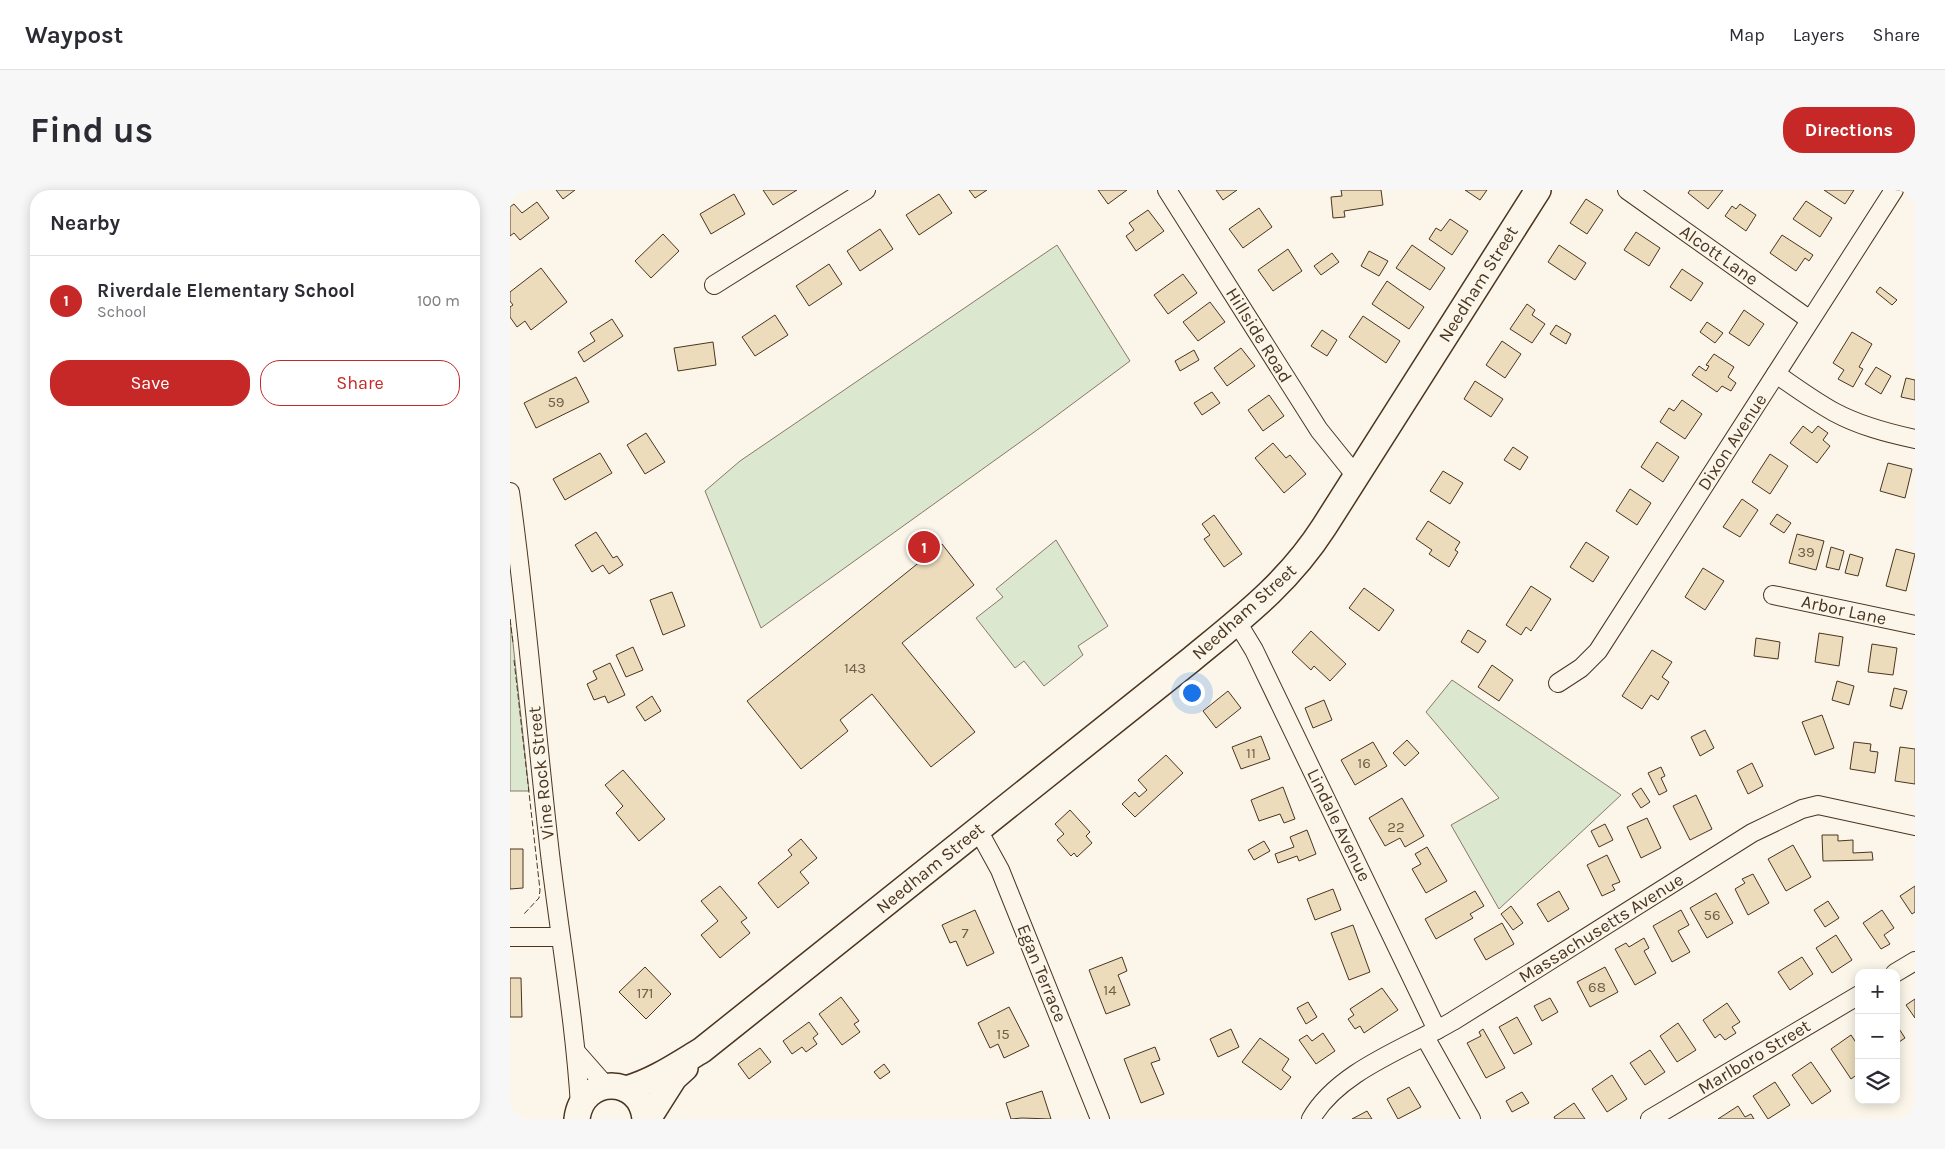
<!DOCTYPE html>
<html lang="en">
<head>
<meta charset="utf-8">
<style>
	:root { --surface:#fff; --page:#f7f7f7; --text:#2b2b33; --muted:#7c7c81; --line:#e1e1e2; --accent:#c62828 }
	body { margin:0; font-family:Karla,sans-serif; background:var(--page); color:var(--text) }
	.controls { position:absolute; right:15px; bottom:15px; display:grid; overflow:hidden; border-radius:10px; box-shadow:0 2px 12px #0003 }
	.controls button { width:45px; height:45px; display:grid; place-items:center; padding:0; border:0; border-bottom:1px solid var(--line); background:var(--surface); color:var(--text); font:25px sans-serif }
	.you { position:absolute; left:681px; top:502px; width:18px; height:18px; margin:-12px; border:4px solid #fff; border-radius:50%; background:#1a73e8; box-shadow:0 0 0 8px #1a73e833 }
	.badge { display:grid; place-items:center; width:32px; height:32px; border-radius:50%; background:var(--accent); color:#fff; font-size:16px; font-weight:700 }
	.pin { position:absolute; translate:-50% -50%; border:2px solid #fff; box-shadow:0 1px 5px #0006 }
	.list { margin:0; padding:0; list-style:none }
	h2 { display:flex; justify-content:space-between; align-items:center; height:65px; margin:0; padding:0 20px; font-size:21px }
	h2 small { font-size:16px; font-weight:400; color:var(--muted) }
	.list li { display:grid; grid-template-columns:32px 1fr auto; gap:15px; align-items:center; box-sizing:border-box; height:90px; padding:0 20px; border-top:1px solid var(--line) }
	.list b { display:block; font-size:19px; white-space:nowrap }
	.list p { margin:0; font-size:16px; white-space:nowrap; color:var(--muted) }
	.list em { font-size:16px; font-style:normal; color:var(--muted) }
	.actions { display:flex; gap:10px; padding:15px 20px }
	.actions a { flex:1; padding:11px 0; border:1px solid var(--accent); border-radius:20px; text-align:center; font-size:18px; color:var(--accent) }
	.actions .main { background:var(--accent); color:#fff }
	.icon { flex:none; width:28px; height:28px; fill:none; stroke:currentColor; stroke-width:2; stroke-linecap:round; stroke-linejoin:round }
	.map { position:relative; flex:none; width:1405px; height:929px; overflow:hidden; border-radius:20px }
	header { display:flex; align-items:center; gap:30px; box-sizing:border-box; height:70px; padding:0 25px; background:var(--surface); border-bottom:1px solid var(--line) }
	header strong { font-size:24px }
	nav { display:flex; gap:28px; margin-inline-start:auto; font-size:18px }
	.intro { display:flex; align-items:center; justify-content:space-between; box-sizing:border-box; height:120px; padding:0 30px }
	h1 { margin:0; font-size:35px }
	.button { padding:12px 22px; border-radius:20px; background:var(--accent); color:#fff; font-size:18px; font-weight:700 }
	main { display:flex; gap:30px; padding:0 30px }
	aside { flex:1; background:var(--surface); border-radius:20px; box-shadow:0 2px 12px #0003 }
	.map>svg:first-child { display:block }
</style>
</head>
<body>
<header>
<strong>Waypost</strong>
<nav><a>Map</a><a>Layers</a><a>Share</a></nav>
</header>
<div class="intro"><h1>Find us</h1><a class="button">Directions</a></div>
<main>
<aside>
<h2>Nearby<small></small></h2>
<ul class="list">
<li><span class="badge">1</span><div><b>Riverdale Elementary School</b><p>School</p></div><em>100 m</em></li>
</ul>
<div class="actions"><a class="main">Save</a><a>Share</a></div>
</aside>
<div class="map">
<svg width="1405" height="929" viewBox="0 0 1405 929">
	<rect width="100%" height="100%" fill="#fbf6e9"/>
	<g fill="#dce7d0" stroke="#887966">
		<polygon points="547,55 620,171 534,235 251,438 195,301 230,271"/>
		<polygon points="546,350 598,436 568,456 573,465 534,496 514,471 505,478 466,428 493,407 486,399"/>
		<polygon points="0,429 3,453 19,601 0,601"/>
		<polygon points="942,490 1111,605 989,719 941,635 989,608 916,522"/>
	</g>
	<g fill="#ecdcbc" stroke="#4a3520">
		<polygon points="46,0 65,0 53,9"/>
		<polygon points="253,0 287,0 263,15"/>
		<polygon points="459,0 477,0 465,8"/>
		<polygon points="588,0 617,0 598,14"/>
		<polygon points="706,0 727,0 713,10"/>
		<polygon points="831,0 871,0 873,15 834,21 835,27 823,28 821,7 832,6"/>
		<polygon points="955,0 977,0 970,10"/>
		<polygon points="1180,0 1213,0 1198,19 1178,3"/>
		<polygon points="1314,0 1344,0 1335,14"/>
		<polygon points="224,4 235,24 201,44 190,24"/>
		<polygon points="429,4 442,23 409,45 396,25"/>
		<polygon points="1076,9 1093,20 1077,44 1060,33"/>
		<polygon points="1296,11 1322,28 1310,47 1283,29"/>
		<polygon points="27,12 39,28 10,50 4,43 0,46 0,17 4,14 12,23"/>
		<polygon points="1230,14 1246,25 1236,41 1215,26 1222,16 1226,19"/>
		<polygon points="749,18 762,37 733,58 719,39"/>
		<polygon points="638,20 654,41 626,61 616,46 624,40 619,33"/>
		<polygon points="940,29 958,41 942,65 919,49 926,38 931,41"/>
		<polygon points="370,39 383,59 350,81 337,61"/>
		<polygon points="1126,42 1150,58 1139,76 1114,60"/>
		<polygon points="153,44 169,61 141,88 125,71"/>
		<polygon points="1272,45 1303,65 1299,71 1295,68 1286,81 1260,63"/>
		<polygon points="902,55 935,78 920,100 886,78"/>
		<polygon points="1049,55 1076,73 1065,90 1038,72"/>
		<polygon points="778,59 792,81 763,101 748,80"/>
		<polygon points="859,61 878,71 869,86 851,76"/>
		<polygon points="822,63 829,72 811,85 804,76"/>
		<polygon points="319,74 332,94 299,116 286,96"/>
		<polygon points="31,78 57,112 21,140 15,131 7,137 0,127 0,117 3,115 0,111 0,102"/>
		<polygon points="1172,79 1193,93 1181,111 1160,97"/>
		<polygon points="673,84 687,103 658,124 644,105"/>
		<polygon points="877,91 914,117 899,139 862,114"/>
		<polygon points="1370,97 1387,110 1382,115 1366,102"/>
		<polygon points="700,112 715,132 688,151 673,132"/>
		<polygon points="1017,114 1025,120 1022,125 1035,134 1022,153 1000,139"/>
		<polygon points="1234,120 1254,134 1239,156 1219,143"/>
		<polygon points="265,125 278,145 245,166 232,147"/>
		<polygon points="853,126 890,151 876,173 839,147"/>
		<polygon points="102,129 113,146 74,172 68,162 85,151 80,143"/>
		<polygon points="1197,132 1213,143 1205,153 1190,142"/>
		<polygon points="1046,135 1061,144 1056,154 1040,144"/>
		<polygon points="812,140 827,150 817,166 801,156"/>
		<polygon points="1342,142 1362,154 1349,177 1353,179 1343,197 1328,189 1334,180 1323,173"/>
		<polygon points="992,151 1011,164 995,188 976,175"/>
		<polygon points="203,152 206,175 168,181 164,158"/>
		<polygon points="731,158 745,176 717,196 704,178"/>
		<polygon points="684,160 689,170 670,181 665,171"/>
		<polygon points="1204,164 1224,177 1218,187 1226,193 1221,201 1212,196 1207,202 1182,185 1189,176 1196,181 1199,176 1196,175"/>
		<polygon points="1366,177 1381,186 1371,204 1355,194"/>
		<polygon points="66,187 79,212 26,238 14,213"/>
		<polygon points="1396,188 1405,190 1405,210 1391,207"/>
		<polygon points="965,191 993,209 981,227 954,209"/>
		<polygon points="702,202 710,213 692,225 684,213"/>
		<polygon points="759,205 774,226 753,241 738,220"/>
		<polygon points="1172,210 1192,224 1175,249 1150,232 1159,218 1164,221"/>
		<polygon points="1293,236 1302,243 1308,236 1318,243 1313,250 1320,256 1307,273 1280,253"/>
		<polygon points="136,243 155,272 135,284 117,255"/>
		<polygon points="1147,252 1169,267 1153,292 1131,277"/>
		<polygon points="763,253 776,268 780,265 796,284 774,303 745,268"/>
		<polygon points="1003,257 1018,267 1010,280 994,270"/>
		<polygon points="90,263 102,283 55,310 43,289"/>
		<polygon points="1260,264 1278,276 1260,304 1242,292"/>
		<polygon points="1378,273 1402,279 1395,308 1370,301"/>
		<polygon points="933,281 953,293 940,314 920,301"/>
		<polygon points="1120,299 1141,313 1127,335 1106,321"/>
		<polygon points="1232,309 1248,320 1230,347 1213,337"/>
		<polygon points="1267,324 1281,333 1274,343 1260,334"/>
		<polygon points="704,325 732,364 714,377 694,349 700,345 692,334"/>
		<polygon points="918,331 950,352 945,360 948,362 939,377 919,364 922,360 906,349"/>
		<polygon points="86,342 103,368 107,366 113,375 99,384 93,375 82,382 65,355"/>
		<polygon points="1287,344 1314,351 1306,380 1279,373"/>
		<polygon points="1076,352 1099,367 1083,392 1060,377"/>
		<polygon points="432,354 464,395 392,453 465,542 421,577 362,504 330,530 338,541 291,579 237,511"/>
		<polygon points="1321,357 1334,361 1329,380 1316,377"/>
		<polygon points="1386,359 1405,364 1396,401 1376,396"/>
		<polygon points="1340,364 1353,368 1348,386 1335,383"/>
		<polygon points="1193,378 1214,391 1195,420 1175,407"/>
		<polygon points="1021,396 1041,409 1021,441 1016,437 1011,445 996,435"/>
		<polygon points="854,398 884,420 869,441 839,418"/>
		<polygon points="162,402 175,436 153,445 140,410"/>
		<polygon points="958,440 976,451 968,463 951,452"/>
		<polygon points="801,441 836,474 820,491 804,476 801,480 782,462"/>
		<polygon points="1309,443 1333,447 1329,476 1305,472"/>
		<polygon points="1246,448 1270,452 1268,469 1244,466"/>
		<polygon points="1362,454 1387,458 1383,485 1358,482"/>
		<polygon points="123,457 133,480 116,487 106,465"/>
		<polygon points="1142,460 1162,472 1152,487 1159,492 1148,510 1141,505 1132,519 1112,506"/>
		<polygon points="100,473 115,505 98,513 95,506 84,510 77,494 87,489 83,481"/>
		<polygon points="982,475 1003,490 989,511 968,497"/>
		<polygon points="1327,491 1344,496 1339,515 1322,510"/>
		<polygon points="1384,498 1397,501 1392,519 1380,516"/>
		<polygon points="718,501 731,518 706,538 693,521"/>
		<polygon points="142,506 151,521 135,531 126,517"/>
		<polygon points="814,510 822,530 803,538 795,518"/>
		<polygon points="1312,525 1324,558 1305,565 1292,532"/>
		<polygon points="1195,540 1204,558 1190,566 1181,547"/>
		<polygon points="751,546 760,569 731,579 722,557"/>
		<polygon points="897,550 909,563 895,576 883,563"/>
		<polygon points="863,552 877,576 845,595 831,570"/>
		<polygon points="1344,552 1361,554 1360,561 1368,562 1365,583 1340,579"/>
		<polygon points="1390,557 1405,559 1405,594 1385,591"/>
		<polygon points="656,565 673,583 625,627 612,614 625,602 629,607 637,600 628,590"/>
		<polygon points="1242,573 1253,596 1238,604 1227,581"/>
		<polygon points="1151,577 1155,586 1151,588 1157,601 1149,605 1138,583"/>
		<polygon points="113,580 155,629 129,651 106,623 113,616 95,595"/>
		<polygon points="773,597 785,629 774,633 770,624 749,631 741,610"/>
		<polygon points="1131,598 1140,612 1131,618 1122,604"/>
		<polygon points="1186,605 1202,639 1180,650 1163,616"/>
		<polygon points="892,608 914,646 895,657 890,648 875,656 859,628"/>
		<polygon points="560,620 580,642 576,646 582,653 567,667 564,663 561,666 547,650 554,644 545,634"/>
		<polygon points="1137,628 1151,658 1131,668 1117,637"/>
		<polygon points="1095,634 1103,650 1089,657 1081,641"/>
		<polygon points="797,640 806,664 789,671 787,666 768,673 765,664 784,657 780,647"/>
		<polygon points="1312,645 1328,645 1328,651 1343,650 1343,663 1362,662 1363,670 1313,671"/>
		<polygon points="291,649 307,668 290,682 299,693 268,718 248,693 282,665 278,660"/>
		<polygon points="754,651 760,661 744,670 738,660"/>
		<polygon points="1283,655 1301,687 1276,701 1258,669"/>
		<polygon points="917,657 937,691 916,703 902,679 911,674 905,664"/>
		<polygon points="0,659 13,659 13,698 0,699"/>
		<polygon points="1097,665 1110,692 1102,695 1105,700 1092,706 1077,675"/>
		<polygon points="1243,684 1259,713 1238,725 1225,699 1235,693 1232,689"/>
		<polygon points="210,696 237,728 231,732 240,743 210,768 191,745 208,731 191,711"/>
		<polygon points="1405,696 1405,722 1402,724 1390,706"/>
		<polygon points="823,699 831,720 805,730 797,709"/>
		<polygon points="965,701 974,716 960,724 963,728 926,749 915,729"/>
		<polygon points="1049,701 1059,719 1038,732 1027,714"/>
		<polygon points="1206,703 1223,733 1197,748 1180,718"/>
		<polygon points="1318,711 1329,728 1315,737 1304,720"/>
		<polygon points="1001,716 1013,733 1003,740 991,724"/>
		<polygon points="465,720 484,763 457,776 446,751 440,753 432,735"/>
		<polygon points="1171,720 1179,735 1168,741 1180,762 1162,772 1143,736"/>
		<polygon points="1372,720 1384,738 1374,745 1380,754 1371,759 1353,733"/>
		<polygon points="992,733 1004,754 976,770 964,749"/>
		<polygon points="843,735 860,782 839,790 821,743"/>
		<polygon points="1326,745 1342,770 1322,783 1306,758"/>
		<polygon points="1134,748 1139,758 1134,761 1146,783 1125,795 1105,759 1116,753 1119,757"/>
		<polygon points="612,767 617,781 608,785 620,815 596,824 579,780"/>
		<polygon points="1292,767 1303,784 1280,800 1268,782"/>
		<polygon points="135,777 161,804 136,829 109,802"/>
		<polygon points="1095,777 1108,802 1080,817 1067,792"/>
		<polygon points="0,788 11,788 12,827 0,827"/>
		<polygon points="872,798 888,820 854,843 850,836 845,839 838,829 844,825 840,819"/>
		<polygon points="331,807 349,831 344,834 350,842 332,855 309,824"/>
		<polygon points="1040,808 1048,822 1032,831 1024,816"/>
		<polygon points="1405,809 1405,828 1396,815"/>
		<polygon points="798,812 807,827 796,834 787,818"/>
		<polygon points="1217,813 1230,832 1222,837 1226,843 1215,850 1210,844 1205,848 1193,830"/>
		<polygon points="499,817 519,856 494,868 488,854 480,858 468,833"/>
		<polygon points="1007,827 1022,854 1004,864 989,837"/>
		<polygon points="299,832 308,844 303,848 307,854 296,862 292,857 282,864 273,851"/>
		<polygon points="1168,833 1186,860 1167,872 1150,846"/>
		<polygon points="1386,834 1395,848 1386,854"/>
		<polygon points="721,839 729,857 708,867 700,849"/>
		<polygon points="973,839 995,878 976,888 957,853 971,846 969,842"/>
		<polygon points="813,843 825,861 806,874 789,850 797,845 802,851"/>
		<polygon points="1341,845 1349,857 1349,883 1341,889 1321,859"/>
		<polygon points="750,848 779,869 772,880 781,887 771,900 732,872"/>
		<polygon points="645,857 650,870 641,873 654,904 631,913 614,869"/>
		<polygon points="250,858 261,872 239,889 228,874"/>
		<polygon points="1140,860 1155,882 1135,895 1120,873"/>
		<polygon points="1301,872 1321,901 1302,914 1282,885"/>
		<polygon points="374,874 380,882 370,889 364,882"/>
		<polygon points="1102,885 1117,909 1097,922 1082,899"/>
		<polygon points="1265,892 1280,915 1258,929 1243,906"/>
		<polygon points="899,897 911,917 888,929 877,909"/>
		<polygon points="532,901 541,929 512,928 501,929 496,913"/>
		<polygon points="1012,902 1019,913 1002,922 996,911"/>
		<polygon points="1064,913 1075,929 1045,929 1044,927"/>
		<polygon points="1228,916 1235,927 1241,924 1244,929 1208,929"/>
		<polygon points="857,921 862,929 842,929"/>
	</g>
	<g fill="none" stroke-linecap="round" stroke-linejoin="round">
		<defs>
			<g id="minor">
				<polyline points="657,0 809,240 846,286"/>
				<polyline points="1117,0 1300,130"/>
				<polyline points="204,95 356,0"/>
				<path d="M 1266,184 C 1285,197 1304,211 1324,222 C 1350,236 1377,243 1405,249"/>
				<path d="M 0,302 C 17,422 26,543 40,664 C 50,748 65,832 70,916"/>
				<polyline points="1263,405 1405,435"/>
				<polyline points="727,432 744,460 927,840"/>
				<polyline points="1048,493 1071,478 1088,461 1384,0"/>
				<polyline points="468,640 490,680 590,929"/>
				<polyline points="0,747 50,747"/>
				<polyline points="1385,783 1405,771"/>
				<polyline points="915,847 961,929"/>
				<polyline points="67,863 96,896"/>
				<path d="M 801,929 C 828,881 897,858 943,831 C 1043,769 1142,706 1242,643 L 1292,619 L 1308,615 L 1405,636"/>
				<polyline points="1140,929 1349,805"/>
			</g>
			<g id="secondary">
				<path d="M 116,899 C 144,891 167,875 192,860 L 682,469 C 733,427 778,393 814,337 L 1028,0"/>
				<path d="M 67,929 C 72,885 131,885 135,929"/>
				<polyline points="138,929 164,888 175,878"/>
			</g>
		</defs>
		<use href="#minor" stroke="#4a3520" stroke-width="20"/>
		<use href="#secondary" stroke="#4a3520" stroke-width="28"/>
		<use href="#minor" stroke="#fbf6e9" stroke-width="18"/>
		<use href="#secondary" stroke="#fbf6e9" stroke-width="25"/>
		<g stroke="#4a3520" stroke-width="1" stroke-dasharray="6 2.5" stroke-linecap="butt">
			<polyline points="0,429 3,453"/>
			<polyline points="4,470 30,700 29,708 14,724"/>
		</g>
	</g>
	<g text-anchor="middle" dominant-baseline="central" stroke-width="4" stroke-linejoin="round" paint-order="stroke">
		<g font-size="15" fill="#725f47">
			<text x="46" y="212">59</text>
			<text x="1296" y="362">39</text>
			<text x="345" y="478">143</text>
			<text x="741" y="563">11</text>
			<text x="854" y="573">16</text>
			<text x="886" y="637">22</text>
			<text x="1202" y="725">56</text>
			<text x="455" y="743">7</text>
			<text x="1087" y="797">68</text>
			<text x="600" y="800">14</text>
			<text x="135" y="803">171</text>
			<text x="493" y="844">15</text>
		</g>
		<g font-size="18" fill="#4a3520" stroke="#fbf6e9">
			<text transform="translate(1209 65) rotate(35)">Alcott Lane</text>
			<text transform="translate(968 94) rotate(-58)">Needham Street</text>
			<text transform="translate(749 145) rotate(58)">Hillside Road</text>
			<text transform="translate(1222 252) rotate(-57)">Dixon Avenue</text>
			<text transform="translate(1334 420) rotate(12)">Arbor Lane</text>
			<text transform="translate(734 422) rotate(-42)">Needham Street</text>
			<text transform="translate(31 583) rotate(-96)">Vine Rock Street</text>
			<text transform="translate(829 635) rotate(64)">Lindale Avenue</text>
			<text transform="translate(420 678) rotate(-39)">Needham Street</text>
			<text transform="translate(1091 738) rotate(-32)">Massachusetts Avenue</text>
			<text transform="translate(532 783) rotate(68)">Egan Terrace</text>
			<text transform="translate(1244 867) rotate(-31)">Marlboro Street</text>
		</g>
	</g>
</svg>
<div class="controls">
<button>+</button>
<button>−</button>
<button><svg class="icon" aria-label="layers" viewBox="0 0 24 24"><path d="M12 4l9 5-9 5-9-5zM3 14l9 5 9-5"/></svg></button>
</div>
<div class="you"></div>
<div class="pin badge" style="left:414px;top:357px">1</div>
</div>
</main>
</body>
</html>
